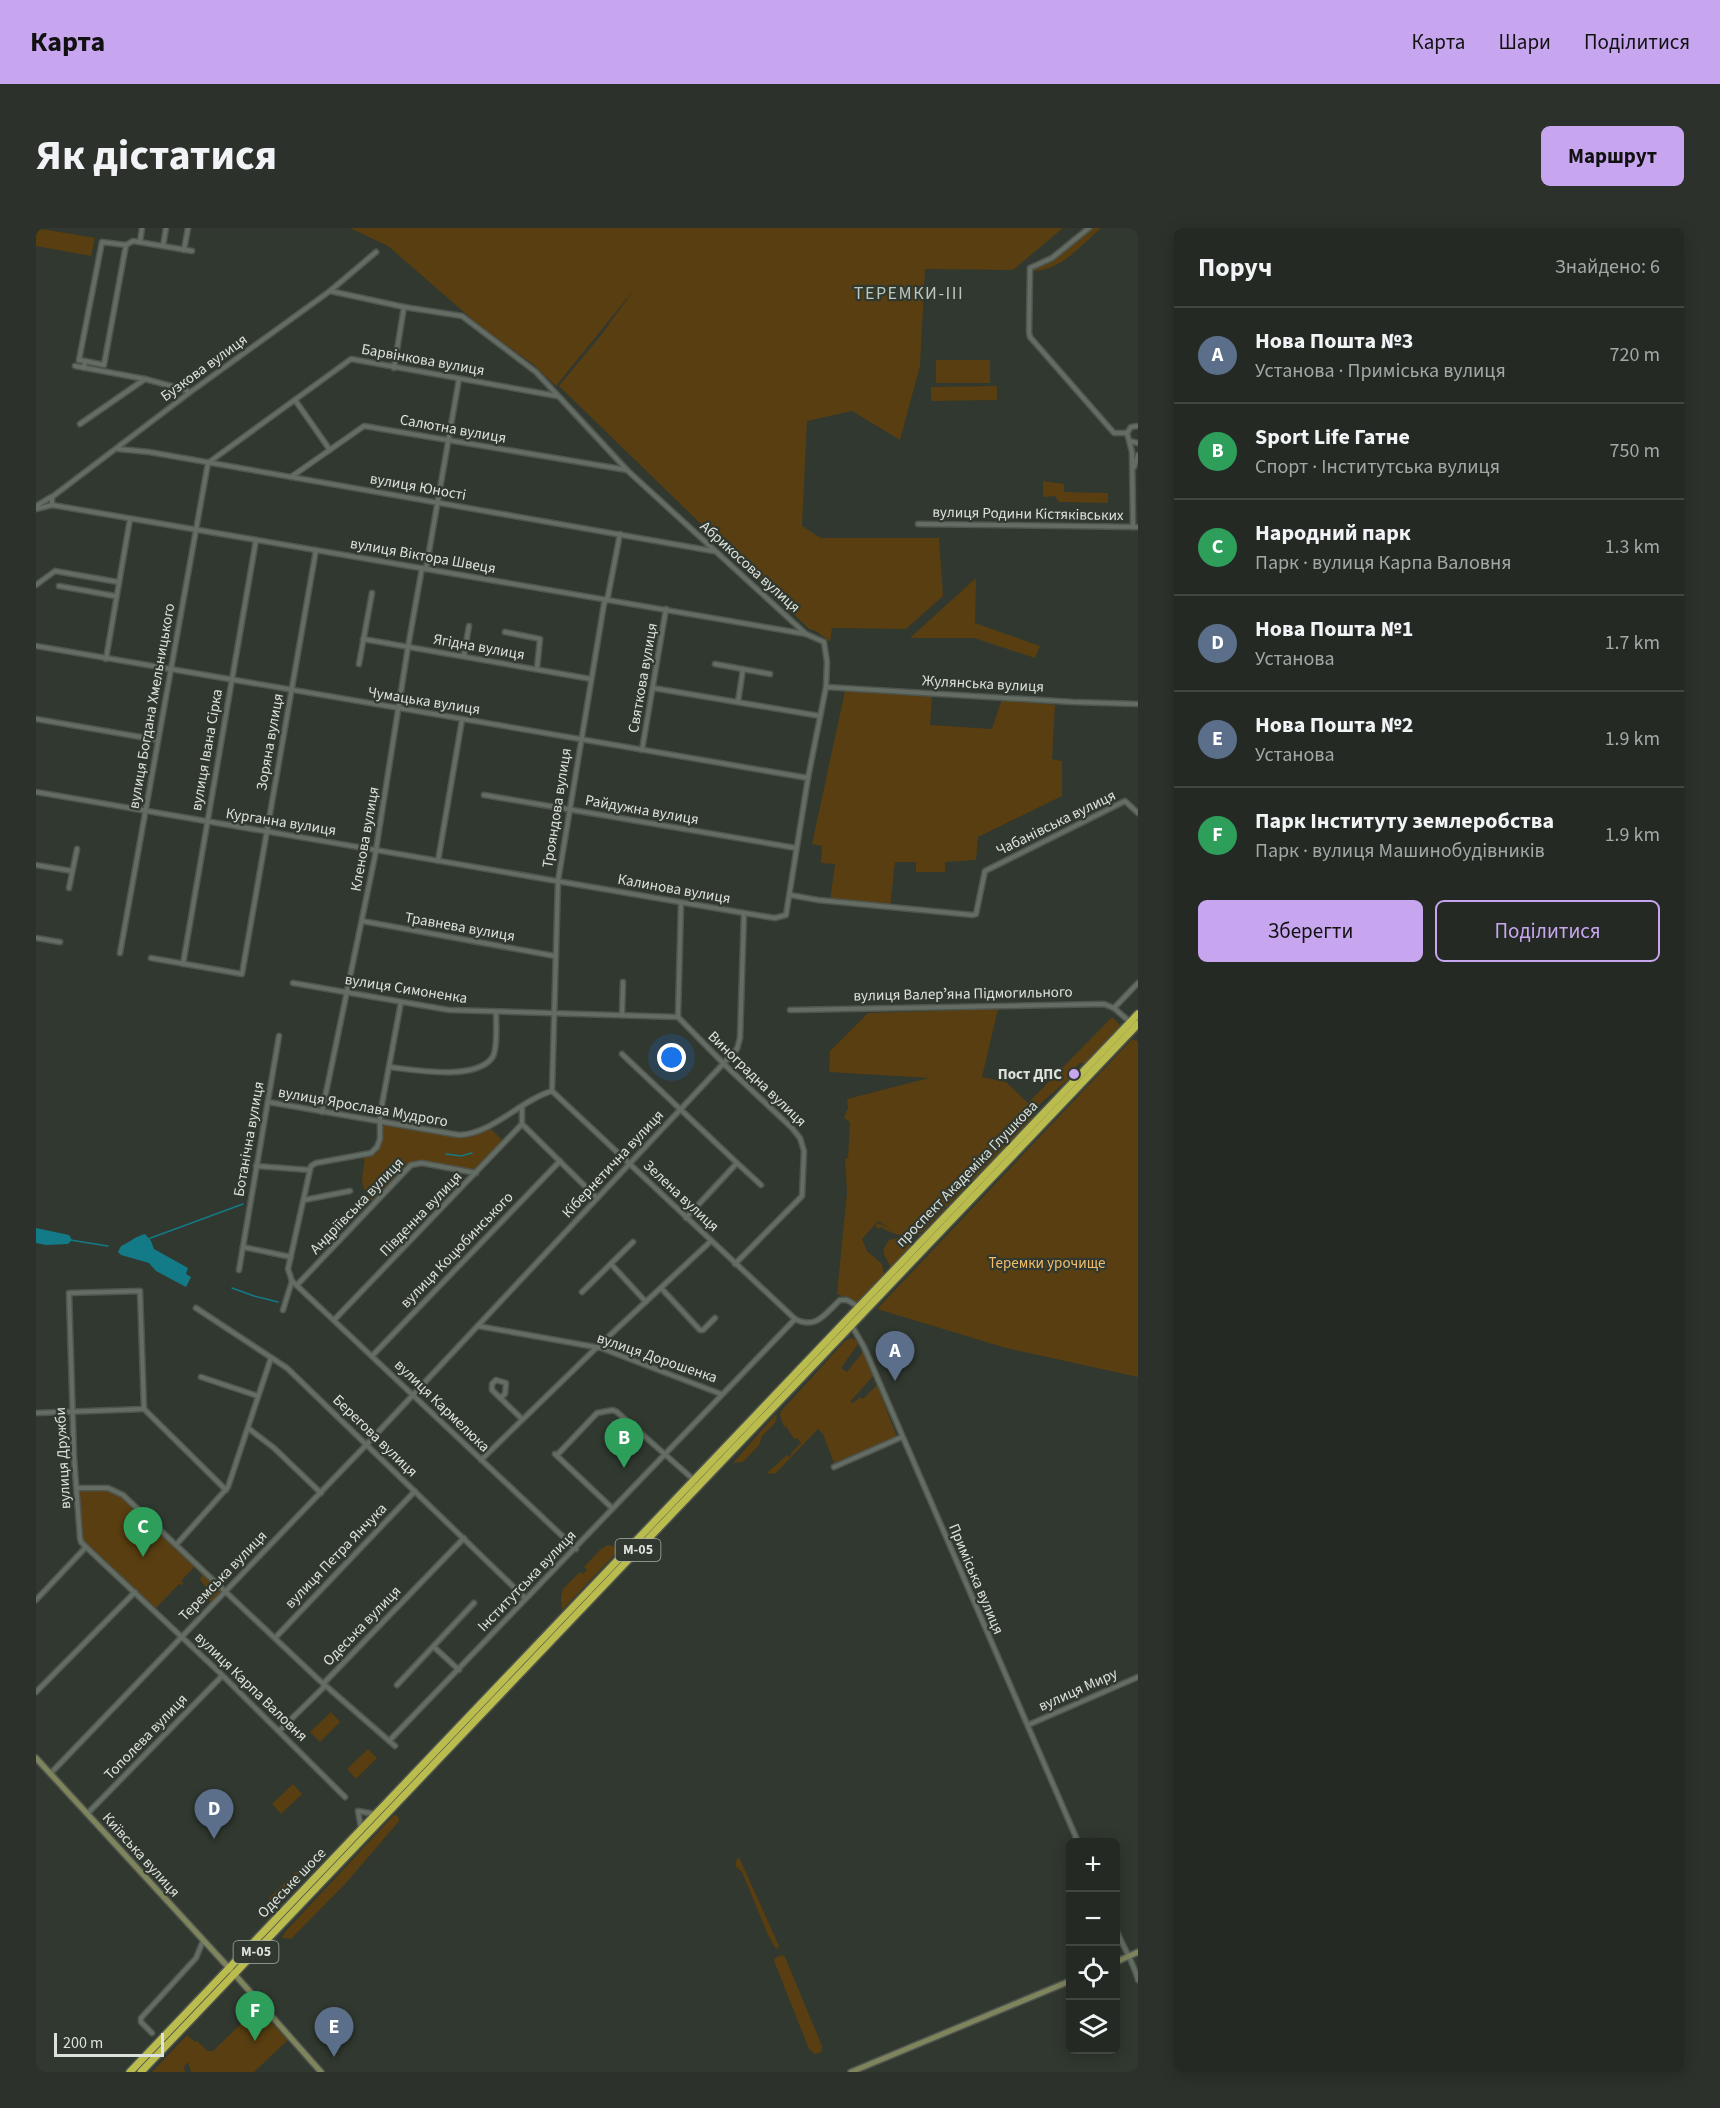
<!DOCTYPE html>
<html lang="uk">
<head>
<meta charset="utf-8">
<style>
	:root { --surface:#242a23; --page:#2c322b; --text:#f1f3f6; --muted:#a3a7a6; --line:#414641; --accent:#c7a6ef }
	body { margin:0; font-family:"Source Sans 3",sans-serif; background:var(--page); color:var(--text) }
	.controls { position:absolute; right:18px; bottom:18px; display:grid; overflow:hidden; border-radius:9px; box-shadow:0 3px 15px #0003 }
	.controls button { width:54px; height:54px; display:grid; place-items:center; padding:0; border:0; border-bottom:2px solid var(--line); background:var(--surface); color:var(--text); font:30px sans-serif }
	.scale { position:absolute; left:18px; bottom:15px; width:110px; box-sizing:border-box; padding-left:6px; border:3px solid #dce1db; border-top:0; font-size:16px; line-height:21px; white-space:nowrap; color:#dce1db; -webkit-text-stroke:4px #30382f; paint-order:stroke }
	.you { position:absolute; left:636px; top:830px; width:21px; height:21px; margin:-15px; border:4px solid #fff; border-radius:50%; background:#1a73e8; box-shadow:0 0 0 9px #1a73e833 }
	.badge { display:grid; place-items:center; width:39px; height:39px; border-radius:50%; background:var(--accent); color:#fff; font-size:20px; font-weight:700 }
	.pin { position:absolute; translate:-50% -50px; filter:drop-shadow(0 2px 3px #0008) }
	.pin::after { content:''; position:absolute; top:32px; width:21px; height:18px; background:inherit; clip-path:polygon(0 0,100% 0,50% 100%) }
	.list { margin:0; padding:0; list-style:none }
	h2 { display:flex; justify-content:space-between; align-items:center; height:78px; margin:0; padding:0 24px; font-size:26px }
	h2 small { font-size:20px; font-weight:400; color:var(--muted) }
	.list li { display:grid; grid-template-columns:39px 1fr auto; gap:18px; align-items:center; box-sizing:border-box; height:96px; padding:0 24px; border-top:2px solid var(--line) }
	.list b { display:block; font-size:22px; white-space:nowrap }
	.list p { margin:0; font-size:20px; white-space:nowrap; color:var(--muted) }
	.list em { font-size:20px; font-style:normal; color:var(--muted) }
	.actions { display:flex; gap:12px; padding:18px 24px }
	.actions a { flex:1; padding:14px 0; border:2px solid var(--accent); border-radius:9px; text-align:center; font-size:21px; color:var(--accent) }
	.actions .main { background:var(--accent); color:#111 }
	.icon { flex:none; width:33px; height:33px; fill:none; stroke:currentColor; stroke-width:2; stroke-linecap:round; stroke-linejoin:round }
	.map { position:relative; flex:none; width:1102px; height:1844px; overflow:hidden; border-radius:9px }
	header { display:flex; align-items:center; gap:36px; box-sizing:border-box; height:84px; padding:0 30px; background:var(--accent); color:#111 }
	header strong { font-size:28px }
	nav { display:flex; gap:33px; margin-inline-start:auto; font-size:21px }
	.intro { display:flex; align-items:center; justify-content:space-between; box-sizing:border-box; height:144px; padding:0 36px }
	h1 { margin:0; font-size:42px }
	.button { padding:15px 27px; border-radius:9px; background:var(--accent); color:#111; font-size:21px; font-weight:700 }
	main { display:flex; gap:36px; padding:0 36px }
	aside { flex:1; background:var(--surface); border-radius:9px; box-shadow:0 3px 15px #0003 }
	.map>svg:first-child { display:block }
</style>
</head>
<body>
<header>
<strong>Карта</strong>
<nav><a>Карта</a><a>Шари</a><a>Поділитися</a></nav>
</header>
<div class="intro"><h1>Як дістатися</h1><a class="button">Маршрут</a></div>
<main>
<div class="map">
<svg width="1102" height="1844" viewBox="0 0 1102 1844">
	<rect width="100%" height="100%" fill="#30382f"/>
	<g fill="#583e11">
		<polygon points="0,0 59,10 55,28 0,18"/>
		<polygon points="314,0 1027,0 977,42 889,41 884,138 864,212 816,183 771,193 766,298 785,310 903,310 907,368 870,401 796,400 794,414 780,403 773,401 523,158 565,107 600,59 520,158 498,137 445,99 352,18"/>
		<path d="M 1056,0 L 1065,0 C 1044,18 1025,43 996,43 L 998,39 L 1018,32 Z"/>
		<rect x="900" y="132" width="54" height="23"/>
		<polygon points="961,158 961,172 895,173 895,159"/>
		<polygon points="1007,253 1028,256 1028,264 1072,265 1072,275 1023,274 1019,268 1007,269"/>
		<polygon points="940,350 939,395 1004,418 999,430 938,410 874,410"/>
		<polygon points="809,463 896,467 894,497 956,501 966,471 1019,477 1016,531 1026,533 1026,568 942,609 940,632 909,634 909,644 880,644 880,634 859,634 854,680 794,674 799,636 785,635 786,618 776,616"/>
		<path d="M 962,781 L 946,849 L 970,854 L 992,875 L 1076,789 L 1085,798 L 1049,835 L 1044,835 L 1033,846 L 1033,851 L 1004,876 L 993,894 L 886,1004 L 879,1006 L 888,1006 C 875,1011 856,1007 845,999 L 842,1001 L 839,998 L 842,995 L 853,1000 L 842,993 L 826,1011 L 831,1023 L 846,1036 L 848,1046 L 821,1074 L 801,1066 L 811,964 L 809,931 L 812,930 L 814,894 L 808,890 L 812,880 L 811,871 L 893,850 L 793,844 L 794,823 L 832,785 Z"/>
		<polygon points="1096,811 1102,813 1102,1149 970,1120 841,1081"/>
		<path d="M 352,896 L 423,909 L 439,906 L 453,899 L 468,914 L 441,942 L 380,934 L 375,936 L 337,975 C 329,964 324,957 327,943 C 328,937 329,934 328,928 C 344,924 345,913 347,898 Z"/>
		<path d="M 862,1010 L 881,1014 L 855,1041 C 851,1027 842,1026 853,1012 Z"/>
		<polygon points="815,1110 820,1112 822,1116 805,1140 811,1144 827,1124 837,1148 814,1174 817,1175 824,1169 827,1171 841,1157 861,1209 798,1235 787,1206 782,1201 739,1246 731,1245 751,1227 753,1229 756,1226 755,1225 765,1215 761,1210 758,1211 750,1198 748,1199 744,1187 745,1183 809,1113"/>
		<polygon points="739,1187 741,1187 739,1195 726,1208 723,1217 707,1234 697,1235"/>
		<polygon points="45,1262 72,1262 86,1269 184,1362 184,1366 176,1375 169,1369 172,1361 164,1352 166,1347 158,1339 145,1353 148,1356 146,1357 143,1356 119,1381 47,1313 43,1266"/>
		<polygon points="572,1317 585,1320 526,1382 525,1369 527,1361 544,1344 547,1346 551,1342 548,1339 565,1321"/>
		<polygon points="295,1484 304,1494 284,1514 274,1504"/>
		<polygon points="332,1521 341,1530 320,1551 311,1541"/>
		<polygon points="257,1556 266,1566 245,1586 236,1576"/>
		<polygon points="358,1587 362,1588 363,1593 310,1655 255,1711 246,1710 249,1704"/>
		<polygon points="703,1629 743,1718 740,1721 732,1707 706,1644 700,1639 700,1633"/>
		<polygon points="261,1643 266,1643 266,1652 239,1680 234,1676 233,1670"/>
		<polygon points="746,1727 749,1729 786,1818 785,1824 779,1826 773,1821 738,1733 739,1730"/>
		<polygon points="221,1780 252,1812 218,1844 155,1844 152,1834 148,1839 149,1844 116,1844 151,1807 159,1814 161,1813 172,1823 177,1823"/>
	</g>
	<g fill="#137b88">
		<polygon points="0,1000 33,1007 36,1012 32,1016 10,1017 0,1015"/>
		<path d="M 109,1006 L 115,1013 L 118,1021 L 152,1040 L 150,1046 L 155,1049 L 150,1059 L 120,1043 L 113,1035 L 85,1027 L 82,1024 L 85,1018 C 94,1014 100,1008 109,1006 Z"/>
	</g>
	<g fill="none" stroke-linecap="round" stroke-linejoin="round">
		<g stroke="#137b88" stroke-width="1.5">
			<polyline points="410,926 425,928 436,925"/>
			<polyline points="112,1011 207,976"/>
			<polyline points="34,1012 72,1018"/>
			<polyline points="196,1060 218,1068 242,1074"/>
		</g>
		<defs>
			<g id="street">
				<polyline points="1053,0 1016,30 994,40 993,104 994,109 1078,205 1091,205"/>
				<polyline points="104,14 106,0"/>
				<polyline points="90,17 97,13 156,23"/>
				<polyline points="127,18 130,0"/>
				<polyline points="148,22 152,0"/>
				<polyline points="39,138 109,151 150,162 153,165"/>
				<polyline points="48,140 49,133 68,137 90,17 66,14 43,132 49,133"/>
				<polyline points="358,140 368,79"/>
				<polyline points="259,172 294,222"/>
				<polyline points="44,196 109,151"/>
				<polyline points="1094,213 1102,215"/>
				<polyline points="82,221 113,224 677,323"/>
				<polyline points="1098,239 1102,227"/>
				<polyline points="255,249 328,198 591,242"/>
				<polyline points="16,277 16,269 153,165 294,63 340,24"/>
				<polyline points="0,278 15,269"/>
				<polyline points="0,281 16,277 770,406"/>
				<polyline points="882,296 1102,299"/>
				<polyline points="1097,299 1096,224 1091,205 1095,199 1102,198"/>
				<polyline points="390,341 423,151"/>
				<polyline points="0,357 19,343 82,354"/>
				<polyline points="23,358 79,368"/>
				<polyline points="469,404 504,411 501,440"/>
				<polyline points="327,411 555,451"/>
				<polyline points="0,418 772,550"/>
				<polyline points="428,427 433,398"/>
				<polyline points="70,431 94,291"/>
				<polyline points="323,436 336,365"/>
				<polyline points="679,436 734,446"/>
				<polyline points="790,459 1037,474 1102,476"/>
				<polyline points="617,460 784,488"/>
				<polyline points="702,474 707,441"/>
				<polyline points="0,491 122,512"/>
				<polyline points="606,522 630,381"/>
				<polyline points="0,564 708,685 739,690 750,687 772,550 790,459 791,434 788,414 770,406 592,243 500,144 426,88 368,79 294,63"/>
				<polyline points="448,567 760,620"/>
				<polyline points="402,633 426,492"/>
				<polyline points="0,637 36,643"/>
				<polyline points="33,660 41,621"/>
				<polyline points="754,667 782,672 937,687 940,686 949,643 1089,573 1102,585"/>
				<polyline points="326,693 519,728"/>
				<polyline points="0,710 24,714"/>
				<polyline points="84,725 172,235 315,131 521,168"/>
				<polyline points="115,730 206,746 280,322"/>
				<polyline points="147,736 220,312"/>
				<polyline points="257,755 413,782 642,789 691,839 756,900 764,910 768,923 766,968 699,1036"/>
				<polyline points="1078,780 1102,755"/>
				<polyline points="754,782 1068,776 1078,780 1094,794"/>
				<polyline points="586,787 587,754"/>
				<polyline points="642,789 645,675"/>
				<polyline points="586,826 701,935 650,990"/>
				<path d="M 353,839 C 378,842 438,853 456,830 C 462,822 460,794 460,784"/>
				<polyline points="516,863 522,653 568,376 572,368 584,306"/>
				<path d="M 516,863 L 759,1091 C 780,1102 789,1086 804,1072 L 811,1072 L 823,1079"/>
				<path d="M 232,874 L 423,907 C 456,906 485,872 516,863"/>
				<polyline points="486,879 486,896"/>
				<polyline points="286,884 339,628 372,419 386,340"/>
				<polyline points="486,896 561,970"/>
				<polyline points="701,935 725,957"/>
				<polyline points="220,938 274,942 275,938 280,935 335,925 341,919 344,911 344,887 365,774"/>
				<polyline points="268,972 314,963"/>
				<polyline points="207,1019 255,1029"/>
				<polyline points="575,1036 610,1074"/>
				<polyline points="203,1042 243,808"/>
				<polyline points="256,1053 540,1321"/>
				<polyline points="262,1056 375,937 386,935 440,945"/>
				<polyline points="625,1060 664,1102 667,1102 679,1090"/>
				<polyline points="546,1064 597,1014"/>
				<polyline points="160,1080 251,1140 489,1370"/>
				<polyline points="247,1082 256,1053 252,1041 274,942"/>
				<polyline points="299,1091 486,896"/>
				<polyline points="442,1098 565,1120 685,1166"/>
				<polyline points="816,1098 828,1119 1042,1614"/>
				<polyline points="336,1128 524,933"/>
				<polyline points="165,1149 222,1168"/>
				<polyline points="464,1170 469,1166 470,1155 460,1152 456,1156 456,1162 486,1191"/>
				<polyline points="0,1185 108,1181"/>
				<polyline points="212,1200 238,1220 285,1265"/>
				<polyline points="523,1225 561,1185 577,1182 581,1184 658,1252"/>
				<polyline points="519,1226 576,1280"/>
				<polyline points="445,1232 557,1123 675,1013"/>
				<polyline points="798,1239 866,1209"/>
				<polyline points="41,1260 72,1260 87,1267 282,1451 359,1518"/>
				<polyline points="140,1317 192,1259 235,1130"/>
				<polyline points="50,1319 183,1444 309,1569"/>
				<polyline points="0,1372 50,1319 45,1314 44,1310 38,1229 33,1065 104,1063 108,1181 190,1262"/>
				<polyline points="239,1410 379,1263"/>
				<polyline points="398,1419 423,1442"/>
				<polyline points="361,1457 438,1375"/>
				<polyline points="0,1464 99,1364"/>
				<polyline points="992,1497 1102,1449"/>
				<polyline points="243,1503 287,1460 288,1455 428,1310"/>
				<polyline points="353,1513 759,1091"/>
				<polyline points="14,1546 331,1216 701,821 704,810 708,685"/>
				<polyline points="51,1586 186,1448"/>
				<polyline points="325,1600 322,1583 339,1586"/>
				<path d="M 1080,1701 C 1087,1719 1097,1733 1102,1752"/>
				<polyline points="116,1805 105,1794 105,1790 160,1730 167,1713"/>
			</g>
			<g id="secondary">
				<polyline points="0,1530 193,1740 285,1844"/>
				<polyline points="1080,1734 1102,1724"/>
				<polyline points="815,1844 1034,1753"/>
			</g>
			<g id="highway">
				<polyline points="94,1844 1102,786"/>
				<polyline points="105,1844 1102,796"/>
			</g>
		</defs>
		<use href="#street" stroke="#4f554e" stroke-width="7"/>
		<use href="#secondary" stroke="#4f554e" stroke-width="8"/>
		<use href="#highway" stroke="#4f554e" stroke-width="10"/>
		<use href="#street" stroke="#646d63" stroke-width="4"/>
		<use href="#secondary" stroke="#7e855d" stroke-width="5"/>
		<use href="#highway" stroke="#babc4e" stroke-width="7"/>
	</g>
	<circle fill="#c7a6ef" stroke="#30382f" stroke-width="2" cx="1038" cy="846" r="6"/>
	<g text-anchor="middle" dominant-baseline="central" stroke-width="4.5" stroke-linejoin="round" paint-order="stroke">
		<g fill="#30382f" stroke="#a8aea7" stroke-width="1.5">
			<rect x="579.5" y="1311" width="45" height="22" rx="4.5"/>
			<rect x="197.5" y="1713" width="45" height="22" rx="4.5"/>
		</g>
		<g font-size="14" font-weight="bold" fill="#dce1db">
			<text x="602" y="1322">М-05</text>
			<text x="220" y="1724">М-05</text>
		</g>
		<g font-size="15" fill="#dce1db" stroke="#30382f">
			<text transform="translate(387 132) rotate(10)">Барвінкова вулиця</text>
			<text transform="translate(168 140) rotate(-36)">Бузкова вулиця</text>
			<text transform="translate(417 201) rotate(10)">Салютна вулиця</text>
			<text transform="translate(382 259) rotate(10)">вулиця Юності</text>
			<text transform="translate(992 286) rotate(1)">вулиця Родини Кістяківських</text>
			<text transform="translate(387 328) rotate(10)">вулиця Віктора Швеця</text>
			<text transform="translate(714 339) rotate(42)">Абрикосова вулиця</text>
			<text transform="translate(443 419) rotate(10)">Ягідна вулиця</text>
			<text transform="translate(607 450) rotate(-80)">Святкова вулиця</text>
			<text transform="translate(947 456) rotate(3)">Жулянська вулиця</text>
			<text transform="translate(388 473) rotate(9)">Чумацька вулиця</text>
			<text transform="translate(116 478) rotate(-80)">вулиця Богдана Хмельницького</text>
			<text transform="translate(234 514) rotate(-80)">Зоряна вулиця</text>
			<text transform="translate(171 522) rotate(-80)">вулиця Івана Сірка</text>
			<text transform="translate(521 580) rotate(-81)">Трояндова вулиця</text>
			<text transform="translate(606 582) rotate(10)">Райдужна вулиця</text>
			<text transform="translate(245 594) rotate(9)">Курганна вулиця</text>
			<text transform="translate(1020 595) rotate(-26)">Чабанівська вулиця</text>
			<text transform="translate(329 611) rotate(-80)">Кленова вулиця</text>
			<text transform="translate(638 661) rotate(10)">Калинова вулиця</text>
			<text transform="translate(424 699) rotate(10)">Травнева вулиця</text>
			<text transform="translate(370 761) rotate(9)">вулиця Симоненка</text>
			<text transform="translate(927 766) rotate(-1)">вулиця Валерʼяна Підмогильного</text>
			<text transform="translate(721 851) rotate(44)">Виноградна вулиця</text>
			<text transform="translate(327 879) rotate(10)">вулиця Ярослава Мудрого</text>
			<text transform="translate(213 911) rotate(-80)">Ботанічна вулиця</text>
			<text transform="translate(577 936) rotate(-47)">Кібернетична вулиця</text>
			<text transform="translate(931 946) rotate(-46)">проспект Академіка Глушкова</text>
			<text transform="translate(645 968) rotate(43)">Зелена вулиця</text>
			<text transform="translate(321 978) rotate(-46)">Андріївська вулиця</text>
			<text transform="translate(385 986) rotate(-46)">Південна вулиця</text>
			<text transform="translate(421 1022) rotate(-46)">вулиця Коцюбинського</text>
			<text transform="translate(621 1130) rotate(19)">вулиця Дорошенка</text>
			<text transform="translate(406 1178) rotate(44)">вулиця Кармелюка</text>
			<text transform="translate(339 1208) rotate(44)">Берегова вулиця</text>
			<text transform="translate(27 1230) rotate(-93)">вулиця Дружби</text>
			<text transform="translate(300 1328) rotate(-46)">вулиця Петра Янчука</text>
			<text transform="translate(187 1348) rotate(-46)">Теремська вулиця</text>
			<text transform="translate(940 1351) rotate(67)">Приміська вулиця</text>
			<text transform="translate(491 1353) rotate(-46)">Інститутська вулиця</text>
			<text transform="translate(326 1398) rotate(-46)">Одеська вулиця</text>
			<text transform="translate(215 1459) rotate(44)">вулиця Карпа Валовня</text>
			<text transform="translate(1042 1462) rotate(-24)">вулиця Миру</text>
			<text transform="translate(110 1509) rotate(-46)">Тополева вулиця</text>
			<text transform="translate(105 1627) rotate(48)">Київська вулиця</text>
			<text transform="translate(256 1655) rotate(-46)">Одеське шосе</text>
		</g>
		<g font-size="15" font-weight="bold" fill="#dce1db" stroke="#30382f" text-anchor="end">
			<text x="1026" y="846">Пост ДПС</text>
		</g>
		<g font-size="15" fill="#f2be6b" stroke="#30382f">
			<text x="1011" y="1035">Теремки урочище</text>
		</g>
		<g font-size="18" letter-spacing="1.5" fill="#bdc8bc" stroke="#30382f">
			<text x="873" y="65">ТЕРЕМКИ-III</text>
		</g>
	</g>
</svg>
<div class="controls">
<button>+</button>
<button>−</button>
<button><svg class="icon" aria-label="locate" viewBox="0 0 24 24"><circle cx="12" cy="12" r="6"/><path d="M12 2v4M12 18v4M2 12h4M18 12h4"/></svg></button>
<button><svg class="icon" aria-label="layers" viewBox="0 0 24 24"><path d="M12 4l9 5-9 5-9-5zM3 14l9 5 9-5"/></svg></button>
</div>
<div class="scale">200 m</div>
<div class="you"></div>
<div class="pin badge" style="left:859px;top:1153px;background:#5c6f8a">A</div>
<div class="pin badge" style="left:588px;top:1240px;background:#2e9e5b">B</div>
<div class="pin badge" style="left:107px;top:1329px;background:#2e9e5b">C</div>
<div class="pin badge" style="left:178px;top:1611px;background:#5c6f8a">D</div>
<div class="pin badge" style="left:298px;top:1829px;background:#5c6f8a">E</div>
<div class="pin badge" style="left:219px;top:1813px;background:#2e9e5b">F</div>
</div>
<aside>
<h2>Поруч<small>Знайдено: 6</small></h2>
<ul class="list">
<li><span class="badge" style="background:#5c6f8a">A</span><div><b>Нова Пошта №3</b><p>Установа · Приміська вулиця</p></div><em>720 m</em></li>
<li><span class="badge" style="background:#2e9e5b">B</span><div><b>Sport Life Гатне</b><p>Спорт · Інститутська вулиця</p></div><em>750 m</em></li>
<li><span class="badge" style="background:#2e9e5b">C</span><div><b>Народний парк</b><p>Парк · вулиця Карпа Валовня</p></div><em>1.3 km</em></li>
<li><span class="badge" style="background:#5c6f8a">D</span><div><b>Нова Пошта №1</b><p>Установа</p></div><em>1.7 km</em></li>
<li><span class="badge" style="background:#5c6f8a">E</span><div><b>Нова Пошта №2</b><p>Установа</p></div><em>1.9 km</em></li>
<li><span class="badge" style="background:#2e9e5b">F</span><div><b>Парк Інституту землеробства</b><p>Парк · вулиця Машинобудівників</p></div><em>1.9 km</em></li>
</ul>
<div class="actions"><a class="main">Зберегти</a><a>Поділитися</a></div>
</aside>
</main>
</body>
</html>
